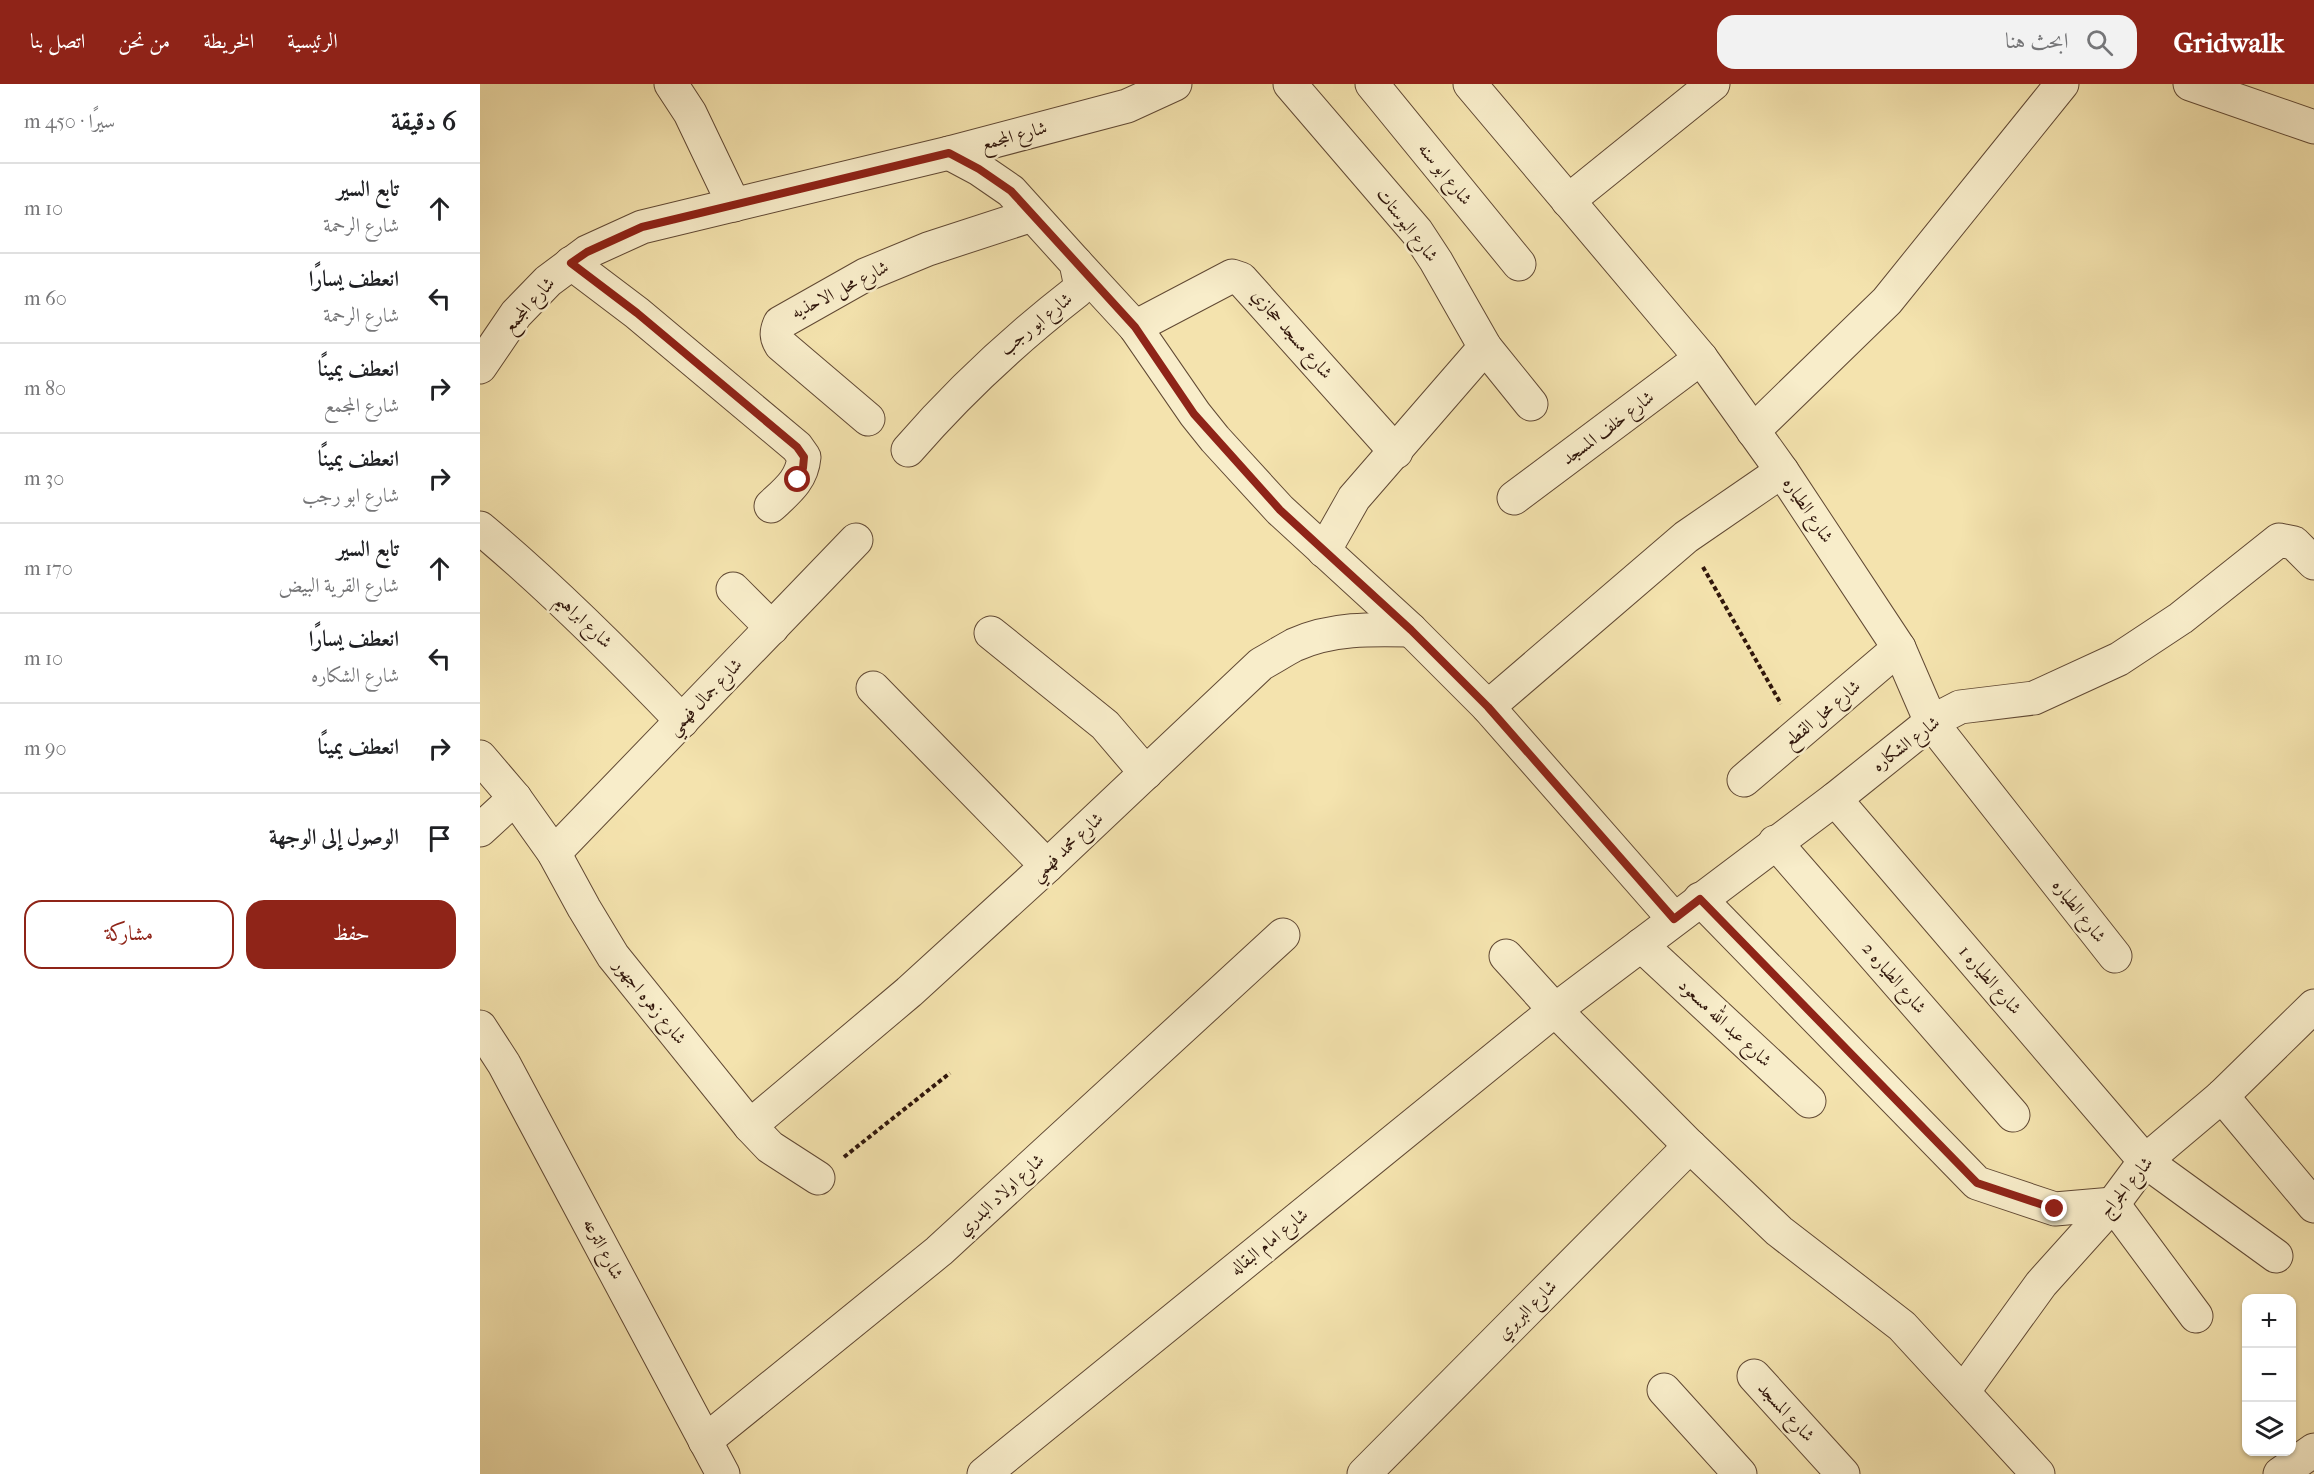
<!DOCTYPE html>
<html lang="ar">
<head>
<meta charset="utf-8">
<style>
	:root { --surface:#fff; --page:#f2f2f2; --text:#202124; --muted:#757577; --line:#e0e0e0; --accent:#8f2418 }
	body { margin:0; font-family:"IM FELL French Canon",Amiri,serif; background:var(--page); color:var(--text); direction:rtl }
	.controls { position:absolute; right:18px; bottom:18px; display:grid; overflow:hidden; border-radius:12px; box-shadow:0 2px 4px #0004 }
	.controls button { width:54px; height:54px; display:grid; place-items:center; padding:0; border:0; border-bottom:2px solid var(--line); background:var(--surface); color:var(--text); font:30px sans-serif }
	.stop { position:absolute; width:18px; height:18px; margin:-14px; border:4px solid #8f2418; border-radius:50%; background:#fff }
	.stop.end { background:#8f2418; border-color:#fff; box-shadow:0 2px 6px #0008 }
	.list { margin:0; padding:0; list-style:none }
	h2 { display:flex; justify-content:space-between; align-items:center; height:78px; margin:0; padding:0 24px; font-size:26px }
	h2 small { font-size:20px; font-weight:400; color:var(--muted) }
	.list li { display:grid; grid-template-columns:39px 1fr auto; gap:18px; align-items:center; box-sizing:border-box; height:90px; padding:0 24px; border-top:2px solid var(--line) }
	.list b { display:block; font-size:22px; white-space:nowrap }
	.list p { margin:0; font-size:20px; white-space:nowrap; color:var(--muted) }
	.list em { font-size:20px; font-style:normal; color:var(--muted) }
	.actions { display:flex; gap:12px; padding:18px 24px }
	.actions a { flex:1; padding:14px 0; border:2px solid var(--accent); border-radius:18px; text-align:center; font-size:21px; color:var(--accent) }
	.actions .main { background:var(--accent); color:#fff }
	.icon { flex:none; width:33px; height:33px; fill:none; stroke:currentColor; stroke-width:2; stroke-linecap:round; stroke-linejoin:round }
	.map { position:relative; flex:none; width:1834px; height:1390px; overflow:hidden; direction:ltr }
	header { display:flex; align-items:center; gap:36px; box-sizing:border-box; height:84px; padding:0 30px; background:var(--accent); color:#fff }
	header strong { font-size:28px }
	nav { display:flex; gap:33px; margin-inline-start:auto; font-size:21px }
	.search { width:420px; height:54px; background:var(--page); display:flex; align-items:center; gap:15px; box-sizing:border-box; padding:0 21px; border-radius:18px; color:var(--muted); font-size:22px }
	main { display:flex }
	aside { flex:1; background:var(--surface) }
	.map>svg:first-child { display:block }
</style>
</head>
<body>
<header>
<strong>Gridwalk</strong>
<div class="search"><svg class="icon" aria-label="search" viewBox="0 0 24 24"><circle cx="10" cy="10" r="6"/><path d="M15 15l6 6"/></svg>ابحث هنا</div>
<nav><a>الرئيسية</a><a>الخريطة</a><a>من نحن</a><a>اتصل بنا</a></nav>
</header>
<main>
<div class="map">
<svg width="1834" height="1390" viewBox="0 0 1834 1390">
	<rect width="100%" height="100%" fill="#f4e3ae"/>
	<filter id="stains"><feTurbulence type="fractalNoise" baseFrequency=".00333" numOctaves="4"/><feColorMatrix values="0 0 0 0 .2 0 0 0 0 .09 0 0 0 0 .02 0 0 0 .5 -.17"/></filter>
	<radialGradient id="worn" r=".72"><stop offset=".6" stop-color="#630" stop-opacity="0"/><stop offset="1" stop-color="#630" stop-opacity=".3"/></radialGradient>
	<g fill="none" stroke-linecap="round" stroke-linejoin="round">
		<defs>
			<g id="minor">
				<polyline points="191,0 210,29 254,121"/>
				<polyline points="810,0 937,148 956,177 1005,263 1051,320"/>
				<polyline points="892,0 1039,180"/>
				<polyline points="990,0 1221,274 1302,387 1419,564 1451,638 1635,872"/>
				<polyline points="1710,0 1834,43"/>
				<polyline points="1088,117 1233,0"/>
				<path d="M 91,179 L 157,229 L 317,363 L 324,373 C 322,396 307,407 291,422"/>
				<polyline points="596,179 655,243 715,330 735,355 800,426 931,546 1008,623 1194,835"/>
				<polyline points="655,243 752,192 761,195 916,368"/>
				<polyline points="0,283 36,230 68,197 107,168 162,143 469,69 647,22 695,0"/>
				<path d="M 388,335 L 301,261 C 296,253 296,248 300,239 L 385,191 L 448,165 L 552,131"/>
				<polyline points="1273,347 1407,217 1582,0"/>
				<path d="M 428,366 C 480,306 534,256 597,207 L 600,198 L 596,179 L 531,107 L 499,85 L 469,69"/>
				<polyline points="1034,414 1221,274"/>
				<path d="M 0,444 C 72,504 137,569 202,637"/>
				<polyline points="844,467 874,414 1005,263"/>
				<polyline points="253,505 292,544"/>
				<polyline points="511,549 625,641 666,689"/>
				<polyline points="393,604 567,782"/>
				<polyline points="1008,623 1206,453 1302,387"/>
				<polyline points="0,673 35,714 74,769 104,824 133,872 270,1042 290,1063 338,1094"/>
				<polyline points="1264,696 1419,564"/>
				<polyline points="1355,715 1665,1077 1796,1172"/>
				<polyline points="0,746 35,714"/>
				<polyline points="1295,758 1533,1031"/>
				<polyline points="74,769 376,456"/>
				<polyline points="1220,815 1497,1099 1575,1125 1633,1120 1716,1232"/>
				<polyline points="1161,861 1329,1017"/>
				<polyline points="1026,872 1075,926 1210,1062 1299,1147 1422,1242 1558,1390"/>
				<polyline points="0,943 24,980 243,1390"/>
				<polyline points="1742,1012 1834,1122"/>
				<path d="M 270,1042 L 429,908 L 567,782 L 781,580 C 792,574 803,567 814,561 C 851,544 892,545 931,546"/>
				<polyline points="1274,1292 1363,1390"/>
				<polyline points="1184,1306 1260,1390"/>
				<polyline points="1483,1308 1561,1200 1633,1120 1665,1077 1742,1012 1834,922"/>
				<polyline points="225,1357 459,1167 803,851"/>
				<polyline points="504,1390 1075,926 1355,715 1451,638 1480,623 1554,614 1639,575 1701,534 1799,456 1814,459 1834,479"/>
				<polyline points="884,1390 1210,1062"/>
				<polyline points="1800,1390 1834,1366"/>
			</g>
		</defs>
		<use href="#minor" stroke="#614934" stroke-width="35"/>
		<g stroke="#30160b" stroke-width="4" stroke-dasharray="4.5 3" stroke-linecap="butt">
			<polyline points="1223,483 1301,620"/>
			<polyline points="364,1073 470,989"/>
		</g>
		<use href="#minor" stroke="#f8edca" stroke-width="33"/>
	</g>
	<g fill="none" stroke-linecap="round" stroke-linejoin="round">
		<polyline stroke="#8f2418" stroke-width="8" points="318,396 323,384 324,373 317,363 157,229 91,179 107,168 162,143 469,69 499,85 531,107 655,243 714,330 800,426 931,546 1008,623 1194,835 1220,815 1497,1099 1575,1125"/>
	</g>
	<g text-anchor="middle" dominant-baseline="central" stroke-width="5" stroke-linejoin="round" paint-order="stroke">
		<g font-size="18" fill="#30160b" stroke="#f8edca">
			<text transform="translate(534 52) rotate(-15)">شارع المجمع</text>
			<text transform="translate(965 90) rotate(51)">شارع ابو سنه</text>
			<text transform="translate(927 141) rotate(52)">شارع البوستات</text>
			<text transform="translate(360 206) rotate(-27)">شارع محل الاحذيه</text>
			<text transform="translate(49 221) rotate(-48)">شارع المجمع</text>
			<text transform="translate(556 240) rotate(-39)">شارع ابو رجب</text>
			<text transform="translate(812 250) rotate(49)">شارع مسجد حجازي</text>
			<text transform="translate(1128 344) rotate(-37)">شارع خلف المسجد</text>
			<text transform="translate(1328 426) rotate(56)">شارع الطياره</text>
			<text transform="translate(104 537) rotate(44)">شارع ابراهيم</text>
			<text transform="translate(225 613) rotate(-46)">شارع جمال فهمي</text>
			<text transform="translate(1342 630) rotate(-40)">شارع محل القطع</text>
			<text transform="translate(1426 660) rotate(-37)">شارع الشكاره</text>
			<text transform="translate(587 763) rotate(-43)">شارع محمد فهمي</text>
			<text transform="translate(1599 827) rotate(52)">شارع الطياره</text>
			<text transform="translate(1414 894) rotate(49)">شارع الطياره 2</text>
			<text transform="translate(1510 896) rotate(49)">شارع الطياره 1</text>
			<text transform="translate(170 918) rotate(51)">شارع زهره اجهور</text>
			<text transform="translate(1245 939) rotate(43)">شارع عبد الله مسعود</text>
			<text transform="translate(1646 1103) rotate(-50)">شارع الجراج</text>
			<text transform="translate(521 1111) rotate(-43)">شارع اولاد البدري</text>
			<text transform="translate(789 1158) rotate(-39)">شارع امام البقاله</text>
			<text transform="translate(123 1165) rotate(62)">شارع الترعه</text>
			<text transform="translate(1047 1226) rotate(-45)">شارع البربري</text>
			<text transform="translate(1306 1328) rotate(47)">شارع المسجد</text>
		</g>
	</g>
	<rect width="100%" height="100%" filter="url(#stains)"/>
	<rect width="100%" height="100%" fill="url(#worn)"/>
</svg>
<div class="controls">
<button>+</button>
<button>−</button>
<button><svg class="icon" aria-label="layers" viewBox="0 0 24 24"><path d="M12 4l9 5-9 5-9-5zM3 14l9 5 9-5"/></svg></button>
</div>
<div class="stop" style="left:318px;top:396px"></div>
<div class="stop end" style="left:1575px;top:1125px"></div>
</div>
<aside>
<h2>6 دقيقة<small>سيرًا · 450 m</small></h2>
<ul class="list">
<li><svg class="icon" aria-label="ahead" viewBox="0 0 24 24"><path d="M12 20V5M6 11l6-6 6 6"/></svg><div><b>تابع السير</b><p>شارع الرحمة</p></div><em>10 m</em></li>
<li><svg class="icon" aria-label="left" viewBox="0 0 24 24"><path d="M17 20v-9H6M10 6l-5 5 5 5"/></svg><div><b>انعطف يسارًا</b><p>شارع الرحمة</p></div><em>60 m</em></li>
<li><svg class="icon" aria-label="right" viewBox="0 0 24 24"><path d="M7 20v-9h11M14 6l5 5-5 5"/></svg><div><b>انعطف يمينًا</b><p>شارع المجمع</p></div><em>80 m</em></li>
<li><svg class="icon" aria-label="right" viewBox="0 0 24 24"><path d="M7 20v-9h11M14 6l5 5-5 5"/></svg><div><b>انعطف يمينًا</b><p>شارع ابو رجب</p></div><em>30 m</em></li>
<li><svg class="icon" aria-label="ahead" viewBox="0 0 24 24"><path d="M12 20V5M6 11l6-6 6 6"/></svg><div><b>تابع السير</b><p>شارع القرية البيض</p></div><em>170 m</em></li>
<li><svg class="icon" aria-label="left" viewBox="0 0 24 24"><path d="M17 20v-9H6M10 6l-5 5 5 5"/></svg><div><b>انعطف يسارًا</b><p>شارع الشكاره</p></div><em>10 m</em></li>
<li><svg class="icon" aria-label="right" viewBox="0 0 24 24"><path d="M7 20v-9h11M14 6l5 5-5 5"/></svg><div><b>انعطف يمينًا</b></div><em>90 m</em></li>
<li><svg class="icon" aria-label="arrive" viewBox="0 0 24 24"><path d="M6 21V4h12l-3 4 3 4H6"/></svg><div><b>الوصول إلى الوجهة</b></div></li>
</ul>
<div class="actions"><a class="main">حفظ</a><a>مشاركة</a></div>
</aside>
</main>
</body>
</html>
